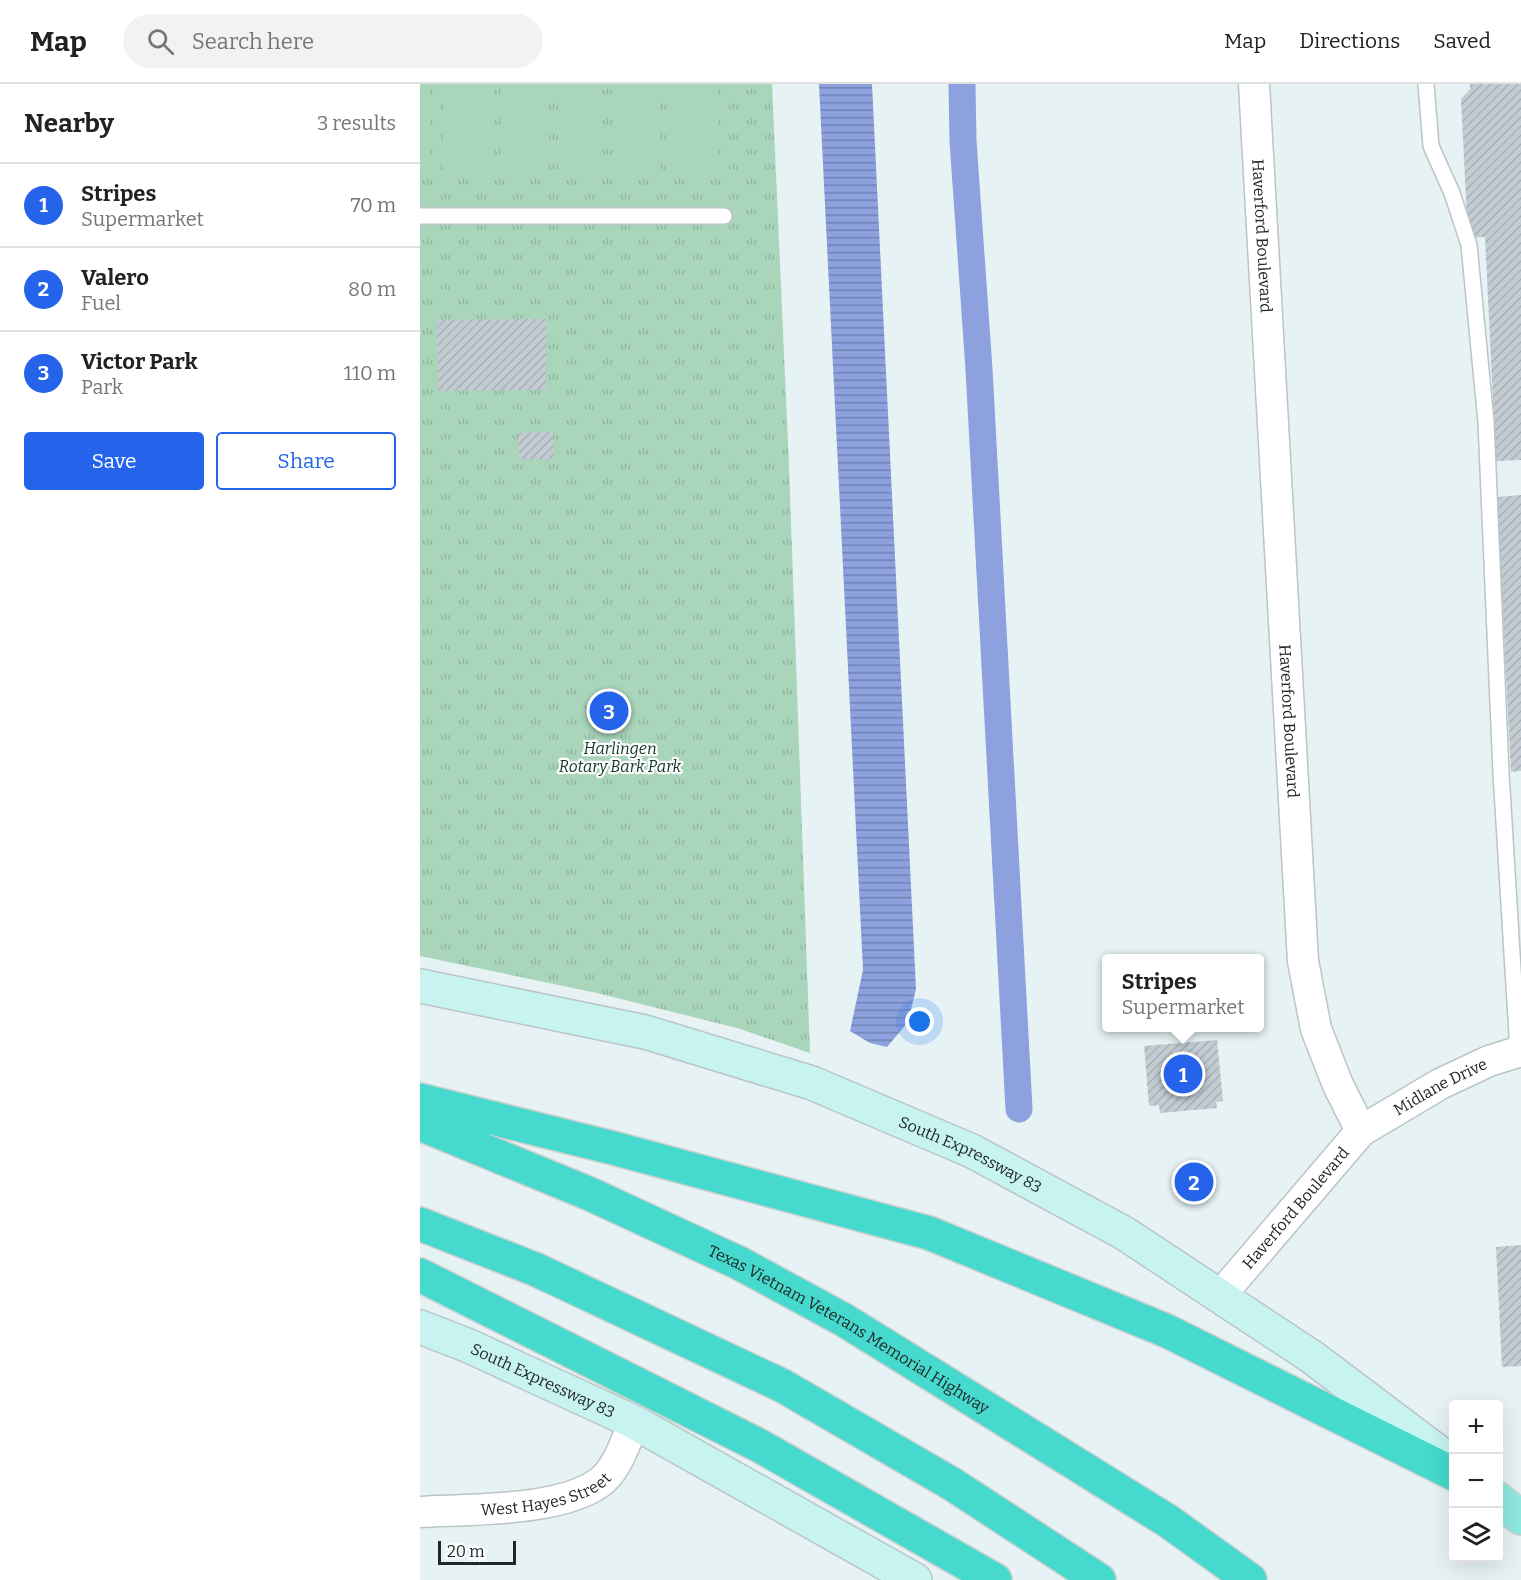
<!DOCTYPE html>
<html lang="en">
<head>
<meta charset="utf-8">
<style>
	:root { --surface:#fff; --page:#f2f2f2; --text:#222; --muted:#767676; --line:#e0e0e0; --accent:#2563eb }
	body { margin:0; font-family:Bitter,serif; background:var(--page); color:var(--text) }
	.controls { position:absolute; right:18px; bottom:18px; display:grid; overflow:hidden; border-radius:6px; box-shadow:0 6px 24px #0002 }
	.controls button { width:54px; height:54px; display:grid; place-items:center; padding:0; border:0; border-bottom:2px solid var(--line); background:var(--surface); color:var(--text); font:30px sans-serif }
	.scale { position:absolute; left:18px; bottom:15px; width:78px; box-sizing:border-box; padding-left:6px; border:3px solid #232728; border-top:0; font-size:16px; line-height:21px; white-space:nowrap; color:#232728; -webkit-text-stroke:4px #fbfdfe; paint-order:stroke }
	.you { position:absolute; left:500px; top:938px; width:21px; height:21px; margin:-15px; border:4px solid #fff; border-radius:50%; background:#1a73e8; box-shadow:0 0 0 9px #1a73e833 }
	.badge { display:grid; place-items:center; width:39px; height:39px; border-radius:50%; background:var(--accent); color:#fff; font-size:20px; font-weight:700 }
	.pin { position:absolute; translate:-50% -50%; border:3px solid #fff; box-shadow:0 2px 6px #0006 }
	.popup { position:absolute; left:682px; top:870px; width:162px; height:78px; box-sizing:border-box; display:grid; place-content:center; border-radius:6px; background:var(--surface); filter:drop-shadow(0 2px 4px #0005); font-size:20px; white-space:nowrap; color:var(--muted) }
	.popup b { font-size:22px; color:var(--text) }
	.popup::after { content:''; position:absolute; left:50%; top:100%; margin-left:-12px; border:12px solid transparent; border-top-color:var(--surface) }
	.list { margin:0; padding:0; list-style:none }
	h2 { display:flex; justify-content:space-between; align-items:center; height:78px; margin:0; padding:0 24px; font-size:26px }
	h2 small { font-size:20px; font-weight:400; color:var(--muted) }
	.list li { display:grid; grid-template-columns:39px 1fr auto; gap:18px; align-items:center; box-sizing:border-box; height:84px; padding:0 24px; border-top:2px solid var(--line) }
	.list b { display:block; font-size:22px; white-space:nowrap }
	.list p { margin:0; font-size:20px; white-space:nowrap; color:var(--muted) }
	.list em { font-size:20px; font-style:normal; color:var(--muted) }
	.actions { display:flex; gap:12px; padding:18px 24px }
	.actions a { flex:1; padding:14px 0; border:2px solid var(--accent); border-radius:6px; text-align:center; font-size:21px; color:var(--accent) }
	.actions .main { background:var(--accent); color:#fff }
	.icon { flex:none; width:33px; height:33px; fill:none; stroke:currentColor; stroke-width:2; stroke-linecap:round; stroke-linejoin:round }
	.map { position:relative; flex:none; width:1101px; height:1496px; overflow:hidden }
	header { display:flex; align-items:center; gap:36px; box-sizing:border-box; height:84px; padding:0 30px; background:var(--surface); border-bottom:2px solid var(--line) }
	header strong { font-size:28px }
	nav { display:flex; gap:33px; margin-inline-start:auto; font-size:21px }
	.search { width:420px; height:54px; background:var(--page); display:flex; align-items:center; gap:15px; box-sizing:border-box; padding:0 21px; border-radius:33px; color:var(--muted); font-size:22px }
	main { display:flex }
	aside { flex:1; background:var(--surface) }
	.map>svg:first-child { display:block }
</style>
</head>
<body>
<header>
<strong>Map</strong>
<div class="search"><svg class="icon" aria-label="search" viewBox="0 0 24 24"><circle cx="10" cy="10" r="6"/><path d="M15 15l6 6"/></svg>Search here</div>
<nav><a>Map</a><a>Directions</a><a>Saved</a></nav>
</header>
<main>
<aside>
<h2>Nearby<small>3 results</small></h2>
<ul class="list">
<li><span class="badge">1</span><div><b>Stripes</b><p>Supermarket</p></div><em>70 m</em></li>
<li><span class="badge">2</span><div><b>Valero</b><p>Fuel</p></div><em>80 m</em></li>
<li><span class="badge">3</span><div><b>Victor Park</b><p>Park</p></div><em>110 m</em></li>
</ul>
<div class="actions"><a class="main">Save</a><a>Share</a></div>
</aside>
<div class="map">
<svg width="1101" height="1496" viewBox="0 0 1101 1496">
	<defs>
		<pattern id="park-tufts" width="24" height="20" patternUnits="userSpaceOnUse" patternTransform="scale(1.5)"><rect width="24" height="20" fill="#a9d5bb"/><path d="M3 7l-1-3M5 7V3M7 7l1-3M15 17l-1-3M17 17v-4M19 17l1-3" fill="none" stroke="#91b7a1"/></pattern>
		<pattern id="water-rules" width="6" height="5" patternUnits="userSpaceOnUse" patternTransform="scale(1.5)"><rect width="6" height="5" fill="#8ca1de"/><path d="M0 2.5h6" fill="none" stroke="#7283b4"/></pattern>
		<pattern id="building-hatch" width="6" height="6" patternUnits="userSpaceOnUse" patternTransform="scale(1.5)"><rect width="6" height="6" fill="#c4ccd3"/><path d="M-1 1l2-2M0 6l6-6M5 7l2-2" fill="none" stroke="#a8afb5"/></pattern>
	</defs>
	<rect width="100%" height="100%" fill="#e7f2f5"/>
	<polygon fill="url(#park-tufts)" points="0,0 352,0 369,382 390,969 317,944 177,909 0,872"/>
	<g fill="#a9d5bb">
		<polygon points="0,0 9,0 10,89 0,89"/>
		<polygon points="24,0 66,0 67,88 24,88"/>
		<polygon points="81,0 123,0 124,88 81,88"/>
		<polygon points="138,0 181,0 182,88 139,88"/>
		<polygon points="196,0 239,0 239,87 196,88"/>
		<rect x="253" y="0" width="44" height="87"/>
	</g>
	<polygon fill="url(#water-rules)" points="399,0 452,0 496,905 488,938 467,963 450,959 430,947 443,886"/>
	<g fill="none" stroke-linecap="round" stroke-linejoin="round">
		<polyline stroke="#8ca1de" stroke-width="27" points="542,0 543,57 559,285 599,1025"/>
	</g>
	<g fill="url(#building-hatch)">
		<polygon points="1050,0 1101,0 1101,376 1076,377 1065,153 1048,154 1041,15 1050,5"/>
		<polygon points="126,235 126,306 18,307 17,236"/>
		<polygon points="133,348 134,375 99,375 98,349"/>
		<polygon points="1101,411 1101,687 1091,688 1077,413"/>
		<polygon points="797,956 803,1017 796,1018 797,1024 740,1029 739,1021 729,1022 724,962"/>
		<polygon points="1101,1161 1101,1282 1082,1283 1076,1163"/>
	</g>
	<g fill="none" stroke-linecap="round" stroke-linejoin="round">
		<defs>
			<g id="service">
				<polyline points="1006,0 1011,62 1032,109 1049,161 1066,338 1081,689 1098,967"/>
				<polyline points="0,132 304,132"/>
			</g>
			<g id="minor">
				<path id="s1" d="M 834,0 L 883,877 L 896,945 L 918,1001 L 941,1047"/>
				<path id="s2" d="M 800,1212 L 941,1047 L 1020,1000 L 1069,977 L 1101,967"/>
				<path id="s3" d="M 0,1428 C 50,1425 147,1428 184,1395 C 199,1380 206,1357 214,1338"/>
			</g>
			<g id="secondary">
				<path id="s4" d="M 0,902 L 225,948 L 392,999 L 552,1067 L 704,1149 L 892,1273 L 1034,1380"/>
				<path id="s5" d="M 0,1243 L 49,1262 L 214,1338 L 495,1496"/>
			</g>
			<polyline id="primary" points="1078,1415 1101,1434"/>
			<g id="motorway">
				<polyline points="0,1016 193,1064 509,1149 747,1247 1034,1390"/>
				<path id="s6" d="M 0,1040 L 170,1110 L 319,1179 L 424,1236 L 748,1437 L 830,1496"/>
				<polyline points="0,1140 117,1186 363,1302 532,1400 679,1496"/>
				<polyline points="0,1191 340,1362 575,1496"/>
			</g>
		</defs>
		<use href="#service" stroke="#bac5c8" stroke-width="18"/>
		<use href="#minor" stroke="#bac5c8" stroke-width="33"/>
		<use href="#secondary" stroke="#bac5c8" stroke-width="36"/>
		<use href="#primary" stroke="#cfcfd0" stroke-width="36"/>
		<use href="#motorway" stroke="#cfcfd0" stroke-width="36"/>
		<use href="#service" stroke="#fff" stroke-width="15"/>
		<use href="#minor" stroke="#fff" stroke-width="30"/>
		<use href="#secondary" stroke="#c7f4f0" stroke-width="33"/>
		<use href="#primary" stroke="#8fe9e1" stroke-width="33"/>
		<use href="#motorway" stroke="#45dacd" stroke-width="33"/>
	</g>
	<g text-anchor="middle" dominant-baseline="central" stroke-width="4.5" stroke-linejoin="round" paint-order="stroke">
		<g font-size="16" fill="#232728" stroke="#fbfdfe">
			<text stroke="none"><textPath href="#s1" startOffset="152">Haverford Boulevard</textPath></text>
			<text stroke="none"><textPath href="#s1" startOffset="638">Haverford Boulevard</textPath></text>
			<text stroke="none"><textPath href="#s2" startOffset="308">Midlane Drive</textPath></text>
			<text stroke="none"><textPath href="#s4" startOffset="578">South Expressway 83</textPath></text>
			<text stroke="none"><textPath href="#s2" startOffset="116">Haverford Boulevard</textPath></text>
			<text stroke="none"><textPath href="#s6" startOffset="476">Texas Vietnam Veterans Memorial Highway</textPath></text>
			<text stroke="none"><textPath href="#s5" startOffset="134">South Expressway 83</textPath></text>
			<text stroke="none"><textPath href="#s3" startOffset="128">West Hayes Street</textPath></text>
		</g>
		<g font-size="16" font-style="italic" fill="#163626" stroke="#fbfdfe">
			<text x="200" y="664">Harlingen<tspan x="200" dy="18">Rotary Bark Park</tspan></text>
		</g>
	</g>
</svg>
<div class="controls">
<button>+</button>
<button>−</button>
<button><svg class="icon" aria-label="layers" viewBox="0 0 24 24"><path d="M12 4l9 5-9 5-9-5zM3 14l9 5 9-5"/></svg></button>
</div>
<div class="scale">20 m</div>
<div class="you"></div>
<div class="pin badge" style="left:763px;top:990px">1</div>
<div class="popup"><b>Stripes</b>Supermarket</div>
<div class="pin badge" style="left:774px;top:1098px">2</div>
<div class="pin badge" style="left:189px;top:627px">3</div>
</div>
</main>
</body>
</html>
